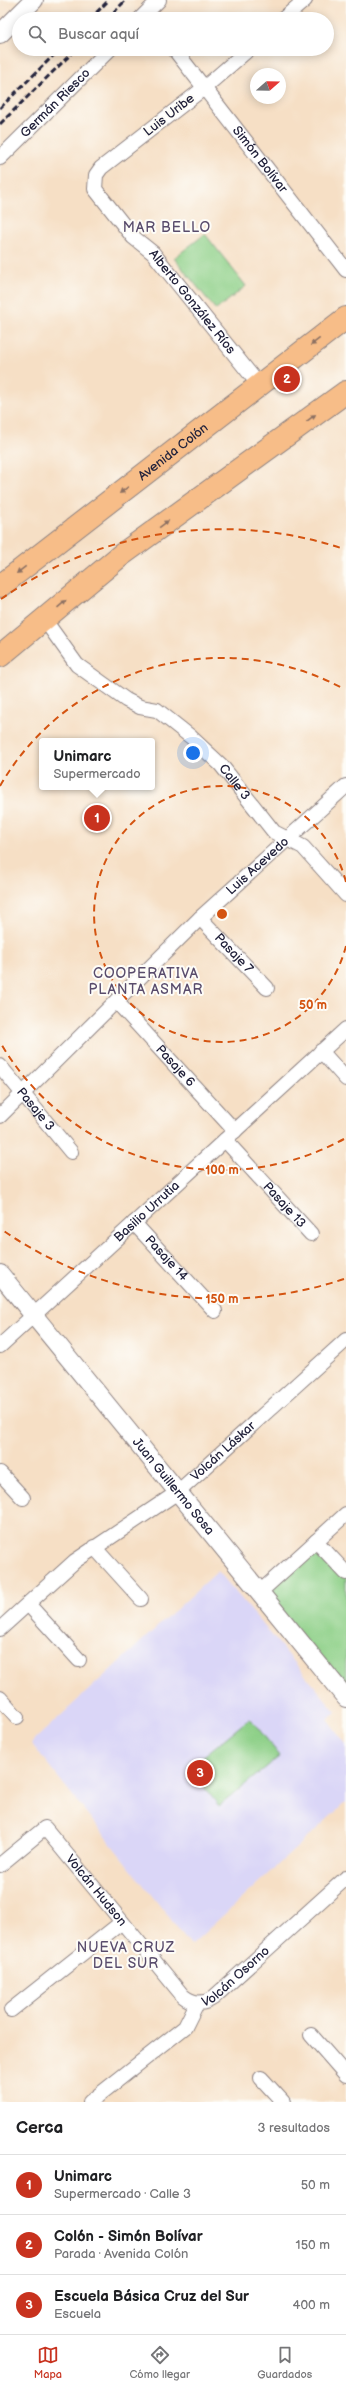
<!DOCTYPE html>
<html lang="es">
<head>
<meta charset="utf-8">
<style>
	:root { --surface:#fff; --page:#f6f6f6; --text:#202124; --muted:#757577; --line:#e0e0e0; --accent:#c8321e }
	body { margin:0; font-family:"Balsamiq Sans",sans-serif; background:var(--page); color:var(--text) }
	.compass { position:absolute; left:250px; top:68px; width:36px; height:36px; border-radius:50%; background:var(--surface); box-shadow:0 2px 10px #0003; rotate:70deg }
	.you { position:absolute; left:193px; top:753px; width:14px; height:14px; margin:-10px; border:3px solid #fff; border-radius:50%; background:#1a73e8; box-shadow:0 0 0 6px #1a73e833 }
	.badge { display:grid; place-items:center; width:26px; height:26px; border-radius:50%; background:var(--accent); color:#fff; font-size:13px; font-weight:700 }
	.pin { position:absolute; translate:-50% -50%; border:2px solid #fff; box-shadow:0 1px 4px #0006 }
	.popup { position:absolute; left:39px; top:738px; width:116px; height:52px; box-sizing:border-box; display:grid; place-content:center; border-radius:4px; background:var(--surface); filter:drop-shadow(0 1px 3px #0005); font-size:13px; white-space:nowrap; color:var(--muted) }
	.popup b { font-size:15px; color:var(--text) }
	.popup::after { content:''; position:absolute; left:50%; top:100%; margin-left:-8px; border:8px solid transparent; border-top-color:var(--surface) }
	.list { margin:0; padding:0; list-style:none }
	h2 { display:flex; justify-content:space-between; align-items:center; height:52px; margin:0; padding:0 16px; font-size:17px }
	h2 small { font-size:13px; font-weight:400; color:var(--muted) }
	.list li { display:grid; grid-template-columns:26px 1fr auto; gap:12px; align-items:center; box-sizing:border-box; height:60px; padding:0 16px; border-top:1px solid var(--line) }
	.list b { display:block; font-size:15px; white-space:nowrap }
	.list p { margin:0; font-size:13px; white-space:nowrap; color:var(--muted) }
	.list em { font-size:13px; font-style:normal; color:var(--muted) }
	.icon { flex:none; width:22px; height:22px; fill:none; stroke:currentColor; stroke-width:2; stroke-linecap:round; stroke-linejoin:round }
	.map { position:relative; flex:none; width:346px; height:2102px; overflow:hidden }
	.search { position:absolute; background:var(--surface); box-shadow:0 2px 10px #0003; left:12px; right:12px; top:12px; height:44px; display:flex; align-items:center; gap:10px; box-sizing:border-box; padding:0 14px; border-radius:22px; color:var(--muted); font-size:15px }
	.sheet { height:232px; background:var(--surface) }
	nav { display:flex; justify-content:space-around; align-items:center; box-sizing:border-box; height:56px; border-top:1px solid var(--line); background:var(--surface); font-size:11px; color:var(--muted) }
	nav a { display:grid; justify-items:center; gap:2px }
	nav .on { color:var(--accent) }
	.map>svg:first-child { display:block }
</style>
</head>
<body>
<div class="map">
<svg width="346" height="2102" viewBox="0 0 346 2102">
	<rect width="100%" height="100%" fill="#fdfcf7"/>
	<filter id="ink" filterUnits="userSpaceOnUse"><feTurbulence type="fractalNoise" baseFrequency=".025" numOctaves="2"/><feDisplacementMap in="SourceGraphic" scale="8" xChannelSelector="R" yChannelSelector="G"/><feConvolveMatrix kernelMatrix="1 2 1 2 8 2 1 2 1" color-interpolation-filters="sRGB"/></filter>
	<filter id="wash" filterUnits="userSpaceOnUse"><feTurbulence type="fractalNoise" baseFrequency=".012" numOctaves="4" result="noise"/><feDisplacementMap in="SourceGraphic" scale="16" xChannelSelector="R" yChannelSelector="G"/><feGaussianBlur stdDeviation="0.9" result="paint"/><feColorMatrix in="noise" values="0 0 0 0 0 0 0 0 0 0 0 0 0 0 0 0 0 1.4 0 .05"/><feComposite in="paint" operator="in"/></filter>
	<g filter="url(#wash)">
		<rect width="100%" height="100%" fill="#f6dfc5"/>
		<polygon fill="#dad6f7" points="218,1571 336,1712 327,1719 346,1744 346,1802 191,1945 31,1743"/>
		<g fill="#8ed088" stroke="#587962">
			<polygon points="205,234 246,286 216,310 174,258"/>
			<polygon points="317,1547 346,1578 346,1682 340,1687 265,1592"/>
			<polygon points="250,1718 280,1756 219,1806 189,1768"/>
		</g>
	</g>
	<g filter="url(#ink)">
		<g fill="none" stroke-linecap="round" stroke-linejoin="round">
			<defs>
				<g id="minor">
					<polyline points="140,19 159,0"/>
					<polyline points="283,19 305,0"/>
					<path id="s1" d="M 174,49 L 346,270"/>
					<path id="s2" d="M 249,49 L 204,88 L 101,168 L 96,175 L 95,189 L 133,237 L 153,253 L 259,385"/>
					<path id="s3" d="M 0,158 L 110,49"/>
					<path id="s4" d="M 44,619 L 77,665 L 126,700 L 140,707 L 157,710 L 191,737 L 221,765 L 274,832 L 303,847 L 346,895"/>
					<path id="s5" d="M 200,918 L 267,988"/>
					<path id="s6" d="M 116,1001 L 235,1131"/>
					<polyline points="321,1051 346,1079"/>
					<path id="s7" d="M 0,1066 L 71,1152"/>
					<path id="s8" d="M 0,1116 L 200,918 L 346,786"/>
					<path id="s9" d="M 225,1140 L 311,1234"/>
					<path id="s10" d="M 134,1223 L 215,1311"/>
					<path id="s11" d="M 0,1346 L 346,1029"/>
					<polyline points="0,1473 23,1498"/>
					<polyline points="316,1541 346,1573"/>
					<polyline points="94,1547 141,1599"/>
					<polyline points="260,1592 346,1514"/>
					<polyline points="28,1604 79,1660"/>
					<path id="s12" d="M 0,1629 L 75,1561 L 178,1492 L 346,1340"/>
					<polyline points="0,1698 17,1717"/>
					<path id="s13" d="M 0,1865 L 45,1828 L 183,1996 C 193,2004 203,2005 213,1998 L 346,1878"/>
					<polyline points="11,2010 122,1922"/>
					<polyline points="311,2035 346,2075"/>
					<polyline points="261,2078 283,2102"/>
					<polyline points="90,2102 185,2027 197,2003"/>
				</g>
				<g id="tertiary">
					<polyline points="0,34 34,0"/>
					<path id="s14" d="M 0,1274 L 346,1698"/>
				</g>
				<g id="primary">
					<path id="s15" d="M 0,586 L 346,318"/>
					<polyline points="0,656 120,556 346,392"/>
				</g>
			</defs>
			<use href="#minor" stroke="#8c8080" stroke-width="16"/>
			<use href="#tertiary" stroke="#8c8080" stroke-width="20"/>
			<use href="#primary" stroke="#8c8080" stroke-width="24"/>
			<use href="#minor" stroke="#fff" stroke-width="14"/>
			<use href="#tertiary" stroke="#fff" stroke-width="18"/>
			<use href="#primary" stroke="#f7bd88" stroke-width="22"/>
			<g stroke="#22223b" stroke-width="3" stroke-dasharray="6 3" stroke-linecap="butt">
				<polyline points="90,19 109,0"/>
				<polyline points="107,19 126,0"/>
				<polyline points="0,108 60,49"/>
				<polyline points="0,124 76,49"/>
			</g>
		</g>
		<defs><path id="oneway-solid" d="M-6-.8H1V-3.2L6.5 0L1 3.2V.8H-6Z"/></defs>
		<g fill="#8c7062">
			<use href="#oneway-solid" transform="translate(315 342) rotate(142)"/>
			<use href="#oneway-solid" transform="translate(311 418) rotate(-37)"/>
			<use href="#oneway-solid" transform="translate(124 490) rotate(142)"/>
			<use href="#oneway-solid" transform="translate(164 524) rotate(-36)"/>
			<use href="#oneway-solid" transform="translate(21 570) rotate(142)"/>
			<use href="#oneway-solid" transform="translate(62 604) rotate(-41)"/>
		</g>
	</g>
	<g fill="none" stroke="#d45411" stroke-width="2" stroke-dasharray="7 5">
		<path d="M346 946A128 128 0 1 1 346 882"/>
		<path d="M344 1139A256 256 0 0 1 0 1042M0 786A256 256 0 0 1 344 689"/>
		<path d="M344 1279A385 385 0 0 1 1 1229M1 599A385 385 0 0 1 344 549"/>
	</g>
	<g text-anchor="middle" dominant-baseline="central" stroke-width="4" stroke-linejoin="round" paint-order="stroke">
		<g font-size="13" fill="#22223b" stroke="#fdfcf7">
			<text stroke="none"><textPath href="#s3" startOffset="78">Germán Riesco</textPath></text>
			<text transform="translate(169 115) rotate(-38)">Luis Uribe</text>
			<text stroke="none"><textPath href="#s1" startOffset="140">Simón Bolívar</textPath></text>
			<text stroke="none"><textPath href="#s2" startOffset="362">Alberto González Ríos</textPath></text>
			<text stroke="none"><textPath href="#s15" startOffset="219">Avenida Colón</textPath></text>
			<text stroke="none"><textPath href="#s4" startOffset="256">Calle 3</textPath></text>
			<text stroke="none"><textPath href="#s8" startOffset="359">Luis Acevedo</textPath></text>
			<text stroke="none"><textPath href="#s5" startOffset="49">Pasaje 7</textPath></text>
			<text stroke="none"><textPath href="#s6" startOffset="88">Pasaje 6</textPath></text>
			<text stroke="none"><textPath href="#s7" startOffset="56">Pasaje 3</textPath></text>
			<text stroke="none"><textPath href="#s9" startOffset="88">Pasaje 13</textPath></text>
			<text stroke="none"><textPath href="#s11" startOffset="199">Basilio Urrutia</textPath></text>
			<text stroke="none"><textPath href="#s10" startOffset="48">Pasaje 14</textPath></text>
			<text stroke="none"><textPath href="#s12" startOffset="286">Volcán Láskar</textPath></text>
			<text stroke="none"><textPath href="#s14" startOffset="274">Juan Guillermo Sosa</textPath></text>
			<text stroke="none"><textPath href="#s13" startOffset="139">Volcán Hudson</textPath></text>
			<text stroke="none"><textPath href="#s13" startOffset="339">Volcán Osorno</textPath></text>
		</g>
		<g font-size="14" letter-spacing="1" fill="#594c6c" stroke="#fdfcf7">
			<text x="167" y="227">MAR BELLO</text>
			<text x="146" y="973">COOPERATIVA<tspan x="146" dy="16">PLANTA ASMAR</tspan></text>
			<text x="126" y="1947">NUEVA CRUZ<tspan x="126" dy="16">DEL SUR</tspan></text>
		</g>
	</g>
	<circle cx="222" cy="914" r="6" fill="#d45411" stroke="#fdfcf7" stroke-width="2"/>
	<g font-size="12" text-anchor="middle" font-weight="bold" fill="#d45411" stroke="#fdfcf7" stroke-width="4" stroke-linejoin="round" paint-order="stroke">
		<text x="313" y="1009">50 m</text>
		<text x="222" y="1174">100 m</text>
		<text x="222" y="1303">150 m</text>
	</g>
</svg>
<svg class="compass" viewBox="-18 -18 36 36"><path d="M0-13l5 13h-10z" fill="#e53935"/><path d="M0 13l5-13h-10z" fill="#757577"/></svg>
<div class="you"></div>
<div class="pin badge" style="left:97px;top:818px">1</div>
<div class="popup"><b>Unimarc</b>Supermercado</div>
<div class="pin badge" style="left:287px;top:379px">2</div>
<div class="pin badge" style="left:200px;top:1773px">3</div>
<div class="search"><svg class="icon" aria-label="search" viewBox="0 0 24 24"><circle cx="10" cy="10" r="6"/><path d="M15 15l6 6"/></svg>Buscar aquí</div>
</div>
<section class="sheet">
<h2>Cerca<small>3 resultados</small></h2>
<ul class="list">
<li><span class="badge">1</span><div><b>Unimarc</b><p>Supermercado · Calle 3</p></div><em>50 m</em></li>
<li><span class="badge">2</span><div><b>Colón - Simón Bolívar</b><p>Parada · Avenida Colón</p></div><em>150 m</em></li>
<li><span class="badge">3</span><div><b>Escuela Básica Cruz del Sur</b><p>Escuela</p></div><em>400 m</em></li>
</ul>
</section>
<nav>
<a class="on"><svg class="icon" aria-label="map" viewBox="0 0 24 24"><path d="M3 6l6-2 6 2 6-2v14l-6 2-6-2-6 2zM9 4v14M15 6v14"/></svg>Mapa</a>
<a><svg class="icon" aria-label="directions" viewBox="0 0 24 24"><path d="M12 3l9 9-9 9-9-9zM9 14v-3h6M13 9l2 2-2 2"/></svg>Cómo llegar</a>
<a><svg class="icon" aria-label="saved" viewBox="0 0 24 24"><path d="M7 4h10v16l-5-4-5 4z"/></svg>Guardados</a>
</nav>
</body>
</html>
